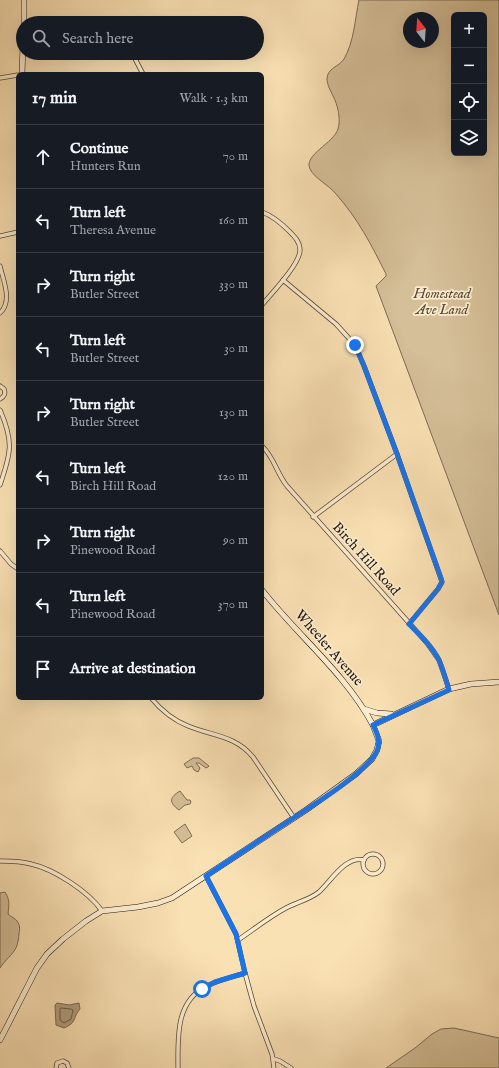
<!DOCTYPE html>
<html lang="en">
<head>
<meta charset="utf-8">
<style>
	:root { --surface:#171b24; --page:#242831; --text:#f1f3f6; --muted:#9ea1a6; --line:#363941 }
	body { margin:0; font-family:"IM FELL English",serif; background:var(--page); color:var(--text) }
	.controls { position:absolute; right:12px; top:12px; display:grid; overflow:hidden; border-radius:6px; box-shadow:0 4px 16px #0002 }
	.controls button { width:36px; height:36px; display:grid; place-items:center; padding:0; border:0; border-bottom:1px solid var(--line); background:var(--surface); color:var(--text); font:20px sans-serif }
	.compass { position:absolute; left:403px; top:12px; width:36px; height:36px; border-radius:50%; background:var(--surface); box-shadow:0 4px 16px #0002; rotate:343deg }
	.stop { position:absolute; width:12px; height:12px; margin:-9px; border:3px solid #1a73e8; border-radius:50%; background:#fff }
	.stop.end { background:#1a73e8; border-color:#fff; box-shadow:0 1px 4px #0008 }
	.list { margin:0; padding:0; list-style:none }
	h2 { display:flex; justify-content:space-between; align-items:center; height:52px; margin:0; padding:0 16px; font-size:17px }
	h2 small { font-size:13px; font-weight:400; color:var(--muted) }
	.list li { display:grid; grid-template-columns:26px 1fr auto; gap:12px; align-items:center; box-sizing:border-box; height:64px; padding:0 16px; border-top:1px solid var(--line) }
	.list b { display:block; font-size:15px; white-space:nowrap }
	.list p { margin:0; font-size:13px; white-space:nowrap; color:var(--muted) }
	.list em { font-size:13px; font-style:normal; color:var(--muted) }
	.icon { flex:none; width:22px; height:22px; fill:none; stroke:currentColor; stroke-width:2; stroke-linecap:round; stroke-linejoin:round }
	.map { position:relative; flex:none; width:499px; height:1068px; overflow:hidden }
	.search { position:absolute; background:var(--surface); box-shadow:0 4px 16px #0002; left:16px; top:16px; width:248px; height:44px; display:flex; align-items:center; gap:10px; box-sizing:border-box; padding:0 14px; border-radius:22px; color:var(--muted); font-size:15px }
	.panel { position:absolute; background:var(--surface); box-shadow:0 4px 16px #0002; left:16px; top:72px; width:248px; height:628px; border-radius:6px }
	.map>svg:first-child { display:block }
</style>
</head>
<body>
<div class="map">
<svg width="499" height="1068" viewBox="0 0 499 1068">
	<rect width="100%" height="100%" fill="#fae1b4"/>
	<filter id="stains"><feTurbulence type="fractalNoise" baseFrequency=".005" numOctaves="4"/><feColorMatrix values="0 0 0 0 .2 0 0 0 0 .09 0 0 0 0 .02 0 0 0 .5 -.17"/></filter>
	<radialGradient id="worn" r=".72"><stop offset=".6" stop-color="#630" stop-opacity="0"/><stop offset="1" stop-color="#630" stop-opacity=".3"/></radialGradient>
	<g fill="#d5bf98" stroke="#7c6c54" fill-rule="evenodd">
		<path d="M 359,0 L 499,0 L 499,615 L 376,286 L 386,276 L 386,274 C 371,244 358,219 336,194 C 329,185 315,179 310,169 C 303,155 334,143 338,129 C 341,120 338,105 333,96 C 331,91 327,85 327,79 C 327,68 339,67 344,59 C 354,42 355,19 359,0 ZM 454,15 L 484,15 L 484,153 L 454,153 ZM 409,18 L 433,18 L 433,42 L 409,42 Z"/>
		<polygon points="193,758 199,758 209,766 208,767 206,768 199,763 196,763 200,768 198,772 194,770 192,766 187,768 184,764"/>
		<path d="M 180,791 L 187,800 L 190,800 L 191,802 L 190,804 L 185,805 L 179,810 C 168,802 170,797 180,791 Z"/>
		<polygon points="185,824 192,836 182,843 174,832"/>
		<path d="M 5,892 C 10,900 9,905 8,914 C 11,917 15,918 17,921 C 20,925 20,929 19,933 C 18,954 10,953 0,968 L 0,893 Z"/>
		<polygon points="454,1028 499,1038 499,1068 386,1068 415,1048 432,1034 441,1029"/>
	</g>
	<path fill="#b19d7c" stroke="#786850" d="M 57,1003 L 69,1005 L 79,1003 L 80,1009 C 72,1018 78,1022 64,1028 L 56,1025 L 55,1005 Z"/>
	<g fill="none" stroke-linecap="round" stroke-linejoin="round">
		<polygon stroke="#6a5a46" stroke-width="1" points="61,1008 71,1009 73,1010 71,1019 64,1023 60,1020 60,1010"/>
		<defs>
			<g id="street">
				<polyline points="132,53 143,74"/>
				<polyline points="0,78 18,75"/>
				<path d="M 262,212 C 273,216 281,223 289,231 C 295,237 300,242 300,250 C 300,264 272,293 262,305"/>
				<polyline points="0,236 18,232"/>
				<path d="M 0,266 C 3,280 13,301 0,313"/>
				<polyline points="283,280 336,324 355,345 364,366 397,454 442,582 438,589 409,624"/>
				<path d="M 0,386 L 4,389 C 6,393 4,397 0,399"/>
				<path d="M 0,410 C 14,442 11,453 0,485"/>
				<path d="M 262,446 C 274,457 277,474 287,486 L 427,643 L 439,660 L 449,689"/>
				<polyline points="313,517 397,454"/>
				<polyline points="0,551 11,564 18,569"/>
				<path d="M 151,698 C 161,710 173,720 188,726 C 212,736 235,735 253,757 L 294,818"/>
				<circle cx="373" cy="864" r="10"/>
				<path d="M 0,861 C 10,861 21,861 31,864 C 54,869 89,892 102,911"/>
				<polyline points="206,876 236,934 245,973 254,1006 272,1054 274,1068"/>
				<path d="M 238,940 C 253,930 269,917 286,908 C 297,902 309,900 319,892 C 331,881 346,855 364,860"/>
				<polyline points="274,1059 280,1061 291,1068"/>
				<polyline points="56,1068 57,1063 63,1061 67,1063 69,1068"/>
				<path d="M 178,1068 C 178,1038 175,1001 207,986 C 219,980 232,977 245,973"/>
			</g>
			<g id="secondary">
				<polyline points="24,23 24,0"/>
				<polyline points="22,74 23,45"/>
				<path d="M 262,590 C 298,636 345,673 373,725"/>
				<polyline points="364,709 377,713 391,714"/>
				<polyline points="0,1040 37,968 47,954 63,939 86,921 102,911 138,907 158,903 172,898 306,810 356,774 372,759 377,750 379,741 373,725 449,689 471,684 499,682"/>
			</g>
		</defs>
		<use href="#street" stroke="#584a38" stroke-width="5"/>
		<use href="#secondary" stroke="#22180f" stroke-width="6"/>
		<use href="#street" stroke="#fcecce" stroke-width="3.5"/>
		<use href="#secondary" stroke="#fcecce" stroke-width="5"/>
	</g>
	<g fill="none" stroke-linecap="round" stroke-linejoin="round">
		<path stroke="#1a73e8" stroke-width="5" d="M 202,989 L 215,982 L 245,973 L 236,934 L 206,876 C 235,856 265,837 295,817 C 315,804 368,771 377,751 C 381,741 377,733 373,725 L 449,690 C 446,680 443,669 439,660 C 432,646 420,635 409,624 L 438,589 L 442,582 L 441,578 L 397,454 L 364,366 L 355,345"/>
	</g>
	<g text-anchor="middle" dominant-baseline="central" stroke-width="3.5" stroke-linejoin="round" paint-order="stroke">
		<g font-size="14" font-style="italic" fill="#584a38" stroke="#fcecce">
			<text x="442" y="294">Homestead<tspan x="442" dy="16">Ave Land</tspan></text>
		</g>
		<g font-size="14" fill="#22180f" stroke="#fcecce">
			<text transform="translate(366 559) rotate(48)">Birch Hill Road</text>
			<text transform="translate(329 648) rotate(49)">Wheeler Avenue</text>
		</g>
	</g>
	<rect width="100%" height="100%" filter="url(#stains)"/>
	<rect width="100%" height="100%" fill="url(#worn)"/>
</svg>
<div class="controls">
<button>+</button>
<button>−</button>
<button><svg class="icon" aria-label="locate" viewBox="0 0 24 24"><circle cx="12" cy="12" r="6"/><path d="M12 2v4M12 18v4M2 12h4M18 12h4"/></svg></button>
<button><svg class="icon" aria-label="layers" viewBox="0 0 24 24"><path d="M12 4l9 5-9 5-9-5zM3 14l9 5 9-5"/></svg></button>
</div>
<svg class="compass" viewBox="-18 -18 36 36"><path d="M0-13l5 13h-10z" fill="#e53935"/><path d="M0 13l5-13h-10z" fill="#9ea1a6"/></svg>
<div class="stop" style="left:202px;top:989px"></div>
<div class="stop end" style="left:355px;top:345px"></div>
<div class="search"><svg class="icon" aria-label="search" viewBox="0 0 24 24"><circle cx="10" cy="10" r="6"/><path d="M15 15l6 6"/></svg>Search here</div>
<section class="panel">
<h2>17 min<small>Walk · 1.3 km</small></h2>
<ul class="list">
<li><svg class="icon" aria-label="ahead" viewBox="0 0 24 24"><path d="M12 20V5M6 11l6-6 6 6"/></svg><div><b>Continue</b><p>Hunters Run</p></div><em>70 m</em></li>
<li><svg class="icon" aria-label="left" viewBox="0 0 24 24"><path d="M17 20v-9H6M10 6l-5 5 5 5"/></svg><div><b>Turn left</b><p>Theresa Avenue</p></div><em>160 m</em></li>
<li><svg class="icon" aria-label="right" viewBox="0 0 24 24"><path d="M7 20v-9h11M14 6l5 5-5 5"/></svg><div><b>Turn right</b><p>Butler Street</p></div><em>330 m</em></li>
<li><svg class="icon" aria-label="left" viewBox="0 0 24 24"><path d="M17 20v-9H6M10 6l-5 5 5 5"/></svg><div><b>Turn left</b><p>Butler Street</p></div><em>30 m</em></li>
<li><svg class="icon" aria-label="right" viewBox="0 0 24 24"><path d="M7 20v-9h11M14 6l5 5-5 5"/></svg><div><b>Turn right</b><p>Butler Street</p></div><em>130 m</em></li>
<li><svg class="icon" aria-label="left" viewBox="0 0 24 24"><path d="M17 20v-9H6M10 6l-5 5 5 5"/></svg><div><b>Turn left</b><p>Birch Hill Road</p></div><em>120 m</em></li>
<li><svg class="icon" aria-label="right" viewBox="0 0 24 24"><path d="M7 20v-9h11M14 6l5 5-5 5"/></svg><div><b>Turn right</b><p>Pinewood Road</p></div><em>90 m</em></li>
<li><svg class="icon" aria-label="left" viewBox="0 0 24 24"><path d="M17 20v-9H6M10 6l-5 5 5 5"/></svg><div><b>Turn left</b><p>Pinewood Road</p></div><em>370 m</em></li>
<li><svg class="icon" aria-label="arrive" viewBox="0 0 24 24"><path d="M6 21V4h12l-3 4 3 4H6"/></svg><div><b>Arrive at destination</b></div></li>
</ul>
</section>
</div>
</body>
</html>
